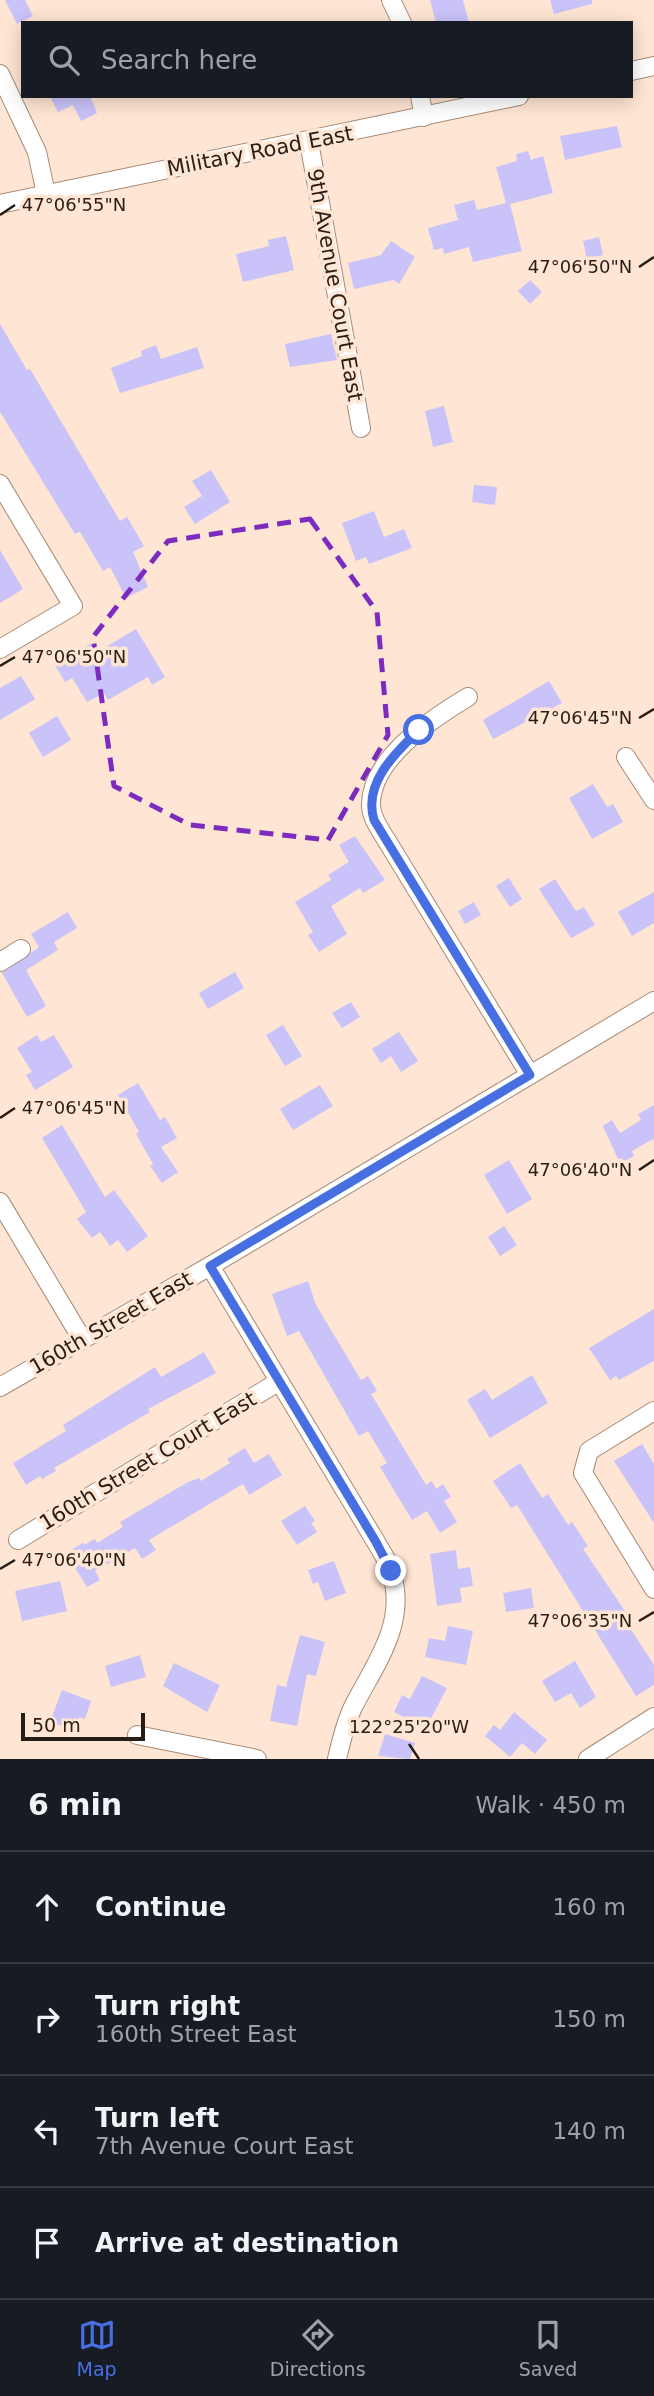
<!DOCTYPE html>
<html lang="en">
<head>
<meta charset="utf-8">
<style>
	:root { --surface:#171b24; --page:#242831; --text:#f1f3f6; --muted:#9ea1a6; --line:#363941; --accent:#486fe2 }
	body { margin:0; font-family:"DejaVu Sans",sans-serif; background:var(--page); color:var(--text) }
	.scale { position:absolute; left:21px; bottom:18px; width:124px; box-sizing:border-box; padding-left:7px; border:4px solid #281d15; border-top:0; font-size:19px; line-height:24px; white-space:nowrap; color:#281d15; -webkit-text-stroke:5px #ffe5d3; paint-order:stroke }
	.stop { position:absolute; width:21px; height:21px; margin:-16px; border:5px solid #486fe2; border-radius:50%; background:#fff }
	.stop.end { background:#486fe2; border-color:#fff; box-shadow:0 2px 7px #0008 }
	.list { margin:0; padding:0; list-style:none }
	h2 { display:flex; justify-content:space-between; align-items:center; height:91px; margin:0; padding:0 28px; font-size:30px }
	h2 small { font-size:23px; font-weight:400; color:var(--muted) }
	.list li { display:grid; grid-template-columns:46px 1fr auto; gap:21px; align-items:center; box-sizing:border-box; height:112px; padding:0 28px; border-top:2px solid var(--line) }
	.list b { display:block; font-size:26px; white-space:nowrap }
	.list p { margin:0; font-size:23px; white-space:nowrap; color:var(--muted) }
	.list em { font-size:23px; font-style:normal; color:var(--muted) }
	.icon { flex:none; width:38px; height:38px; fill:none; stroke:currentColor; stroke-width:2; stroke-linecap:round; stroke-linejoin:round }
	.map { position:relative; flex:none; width:654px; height:1759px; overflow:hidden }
	.search { position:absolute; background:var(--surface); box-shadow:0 4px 18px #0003; left:21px; right:21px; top:21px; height:77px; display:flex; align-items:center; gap:18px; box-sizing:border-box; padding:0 24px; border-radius:0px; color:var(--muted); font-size:26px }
	.sheet { height:539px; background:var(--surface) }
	nav { display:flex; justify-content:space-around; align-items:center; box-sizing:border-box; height:98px; border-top:2px solid var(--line); background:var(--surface); font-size:19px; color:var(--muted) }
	nav a { display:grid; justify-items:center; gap:4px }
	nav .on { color:var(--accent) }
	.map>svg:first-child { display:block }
</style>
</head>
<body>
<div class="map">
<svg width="654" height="1759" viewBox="0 0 654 1759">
	<rect width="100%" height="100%" fill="#ffe5d3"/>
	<g fill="#cac3f9">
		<polygon points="5,0 25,0 33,16 17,24"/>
		<polygon points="430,0 463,0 469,23 436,23"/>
		<polygon points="550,0 592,0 592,4 554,14"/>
		<polygon points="50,96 90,96 97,113 81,121 73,105 58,112"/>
		<polygon points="617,126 622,147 565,160 560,136"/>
		<polygon points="528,151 531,160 543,156 553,193 510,204 522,251 473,262 469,247 444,254 443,248 434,250 428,228 458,220 454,205 474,200 477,210 506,203 496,167 517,161 516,154"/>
		<polygon points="286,236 294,270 243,282 236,254 269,246 268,240"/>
		<polygon points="599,237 603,255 587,259 583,241"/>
		<polygon points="391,241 415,257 399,284 394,280 354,289 348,263 381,255"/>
		<polygon points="530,280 542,292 530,304 518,291"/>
		<polygon points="0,324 27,370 30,369 120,521 127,517 144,546 133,552 148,587 126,598 110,567 103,571 80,532 75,534 0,412"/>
		<polygon points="331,334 337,360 290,367 285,344"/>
		<polygon points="156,345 161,359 197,347 204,368 120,393 111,368 142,356 141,351"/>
		<polygon points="444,406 453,442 433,447 425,411"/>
		<polygon points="211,470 230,502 195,524 184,507 202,496 192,481"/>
		<polygon points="474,485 497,487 495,505 472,502"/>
		<polygon points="374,511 384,537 404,529 412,548 369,564 366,557 356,561 342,523"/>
		<polygon points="0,550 23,589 0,603"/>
		<polygon points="136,629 165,677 152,685 148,677 108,700 104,693 87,702 72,678 65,682 55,665 90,644 96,653"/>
		<polygon points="21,676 35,699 0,720 0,688"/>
		<polygon points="549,681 562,703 493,739 483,720"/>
		<polygon points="57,716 71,740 43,757 29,733"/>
		<polygon points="593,784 607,807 613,804 623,822 592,839 569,798"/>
		<polygon points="355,836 385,880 363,893 360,888 331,906 347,934 319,952 308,935 313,932 295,902 331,880 328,875 349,862 339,845"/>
		<polygon points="509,878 522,899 510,907 496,886"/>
		<polygon points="555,879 576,911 584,907 595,925 571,938 539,889"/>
		<polygon points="654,892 654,923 632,936 618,912"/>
		<polygon points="474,902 481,915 465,924 458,911"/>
		<polygon points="68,912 77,928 54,942 58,950 26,970 46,1006 27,1017 2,973 39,947 31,934"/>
		<polygon points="235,972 244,988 208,1009 199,993"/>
		<polygon points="351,1002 360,1017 342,1028 332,1013"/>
		<polygon points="283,1025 302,1056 285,1066 266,1035"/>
		<polygon points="399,1032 418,1061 401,1072 391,1056 381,1063 372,1049"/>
		<polygon points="37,1035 41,1042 54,1035 73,1067 35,1090 26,1075 32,1072 17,1048"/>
		<polygon points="138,1083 160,1120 165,1117 177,1138 161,1147 178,1172 162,1183 150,1166 153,1164 136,1134 139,1132 118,1095"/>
		<polygon points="320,1085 333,1106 293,1130 280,1109"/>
		<polygon points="654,1105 654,1141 653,1139 632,1151 634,1156 623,1162 621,1158 618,1159 603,1126 612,1120 620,1133 641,1120 638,1114"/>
		<polygon points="62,1125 105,1197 114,1190 148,1236 127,1252 118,1240 110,1246 100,1232 92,1238 77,1219 86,1212 42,1138"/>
		<polygon points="509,1160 532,1199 507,1214 484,1175"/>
		<polygon points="504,1226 517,1245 500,1256 488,1237"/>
		<polygon points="308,1281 316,1305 361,1380 368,1376 377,1391 371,1394 426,1485 432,1481 436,1489 443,1484 451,1497 444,1501 457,1522 440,1533 427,1511 412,1520 380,1467 387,1463 368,1431 359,1436 299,1331 287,1336 272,1294"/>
		<polygon points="654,1309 654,1361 619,1380 616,1376 610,1380 589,1348"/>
		<polygon points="204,1352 216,1373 148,1409 150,1412 54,1468 56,1471 42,1479 40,1476 26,1485 13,1463 66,1431 63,1425 155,1367 161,1377"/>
		<polygon points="532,1375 548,1403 490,1438 467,1400 485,1389 492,1400"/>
		<polygon points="642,1444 654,1464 654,1523 614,1461"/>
		<polygon points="245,1448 254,1463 269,1454 282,1475 249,1495 243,1484 149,1540 156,1550 142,1559 135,1548 95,1571 100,1580 87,1587 66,1553 83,1543 84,1545 95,1539 97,1543 123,1527 120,1522 188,1482 199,1478 201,1481 230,1463 227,1459"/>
		<polygon points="520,1463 542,1498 548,1494 568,1525 572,1522 588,1546 583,1549 625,1611 621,1614 654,1665 654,1685 636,1696 517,1505 511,1508 493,1481"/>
		<polygon points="305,1506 315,1521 311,1523 317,1532 297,1545 281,1521"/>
		<polygon points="456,1550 458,1569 470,1567 473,1586 460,1588 462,1602 437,1606 430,1554"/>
		<polygon points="334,1561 346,1593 325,1601 318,1582 313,1584 308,1570"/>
		<polygon points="60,1581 67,1611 22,1621 15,1591"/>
		<polygon points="531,1588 534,1608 506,1612 503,1593"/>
		<polygon points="448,1626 473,1631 466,1665 425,1657 429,1638 445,1641"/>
		<polygon points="300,1635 325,1642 316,1676 307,1674 297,1726 270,1721 277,1685 286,1687"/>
		<polygon points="140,1655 146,1677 111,1687 105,1666"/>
		<polygon points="575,1661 596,1697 580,1708 571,1693 555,1702 542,1681"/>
		<polygon points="174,1663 220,1685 207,1712 163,1686"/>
		<polygon points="422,1676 447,1688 426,1728 394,1712 402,1695 410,1699"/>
		<polygon points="62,1690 91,1701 85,1719 79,1717 74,1730 50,1722"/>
		<polygon points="514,1712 547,1740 535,1754 522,1743 510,1757 485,1736 494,1725 500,1730"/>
		<polygon points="385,1734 415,1743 410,1759 378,1756"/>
	</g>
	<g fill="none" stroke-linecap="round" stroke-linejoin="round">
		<defs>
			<g id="minor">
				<polyline points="391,0 402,23"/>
				<polyline points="631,71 654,66"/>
				<polyline points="0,74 37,152 46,194"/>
				<polyline points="420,96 424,117"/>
				<polyline points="309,142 361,428"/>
				<polyline points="0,204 519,96"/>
				<polyline points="0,484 73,606 0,649"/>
				<path d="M 468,697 C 433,718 369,759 371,807 C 372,819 381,831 387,841 L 530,1075"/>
				<polyline points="626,757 654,800"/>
				<polyline points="0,962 21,949"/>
				<polyline points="0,1202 82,1339"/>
				<path d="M 210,1266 L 376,1542 C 381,1551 388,1561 391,1571 C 408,1623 375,1664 353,1707 C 345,1724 341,1741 337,1759"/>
				<polyline points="0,1387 210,1266 654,1001"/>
				<polyline points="654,1411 589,1451 583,1473 654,1589"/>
				<polyline points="18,1540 278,1382"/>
				<polyline points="137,1735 257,1759"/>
				<polyline points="588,1759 654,1717"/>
			</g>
		</defs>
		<use href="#minor" stroke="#a78a75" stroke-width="20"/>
		<use href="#minor" stroke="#fff" stroke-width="18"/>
	</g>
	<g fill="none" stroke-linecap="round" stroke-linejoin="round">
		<path stroke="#486fe2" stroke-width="9" d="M 391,1571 L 376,1542 L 210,1266 L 530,1075 L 374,820 C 363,784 394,754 419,730"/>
	</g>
	<path fill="none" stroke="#7b2cbf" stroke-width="5" stroke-dasharray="14 9" stroke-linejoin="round" d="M 310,519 L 377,612 L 388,735 L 328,840 L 190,825 L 114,786 L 93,637 L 168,541 Z"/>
	<path fill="none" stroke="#281d15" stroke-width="2.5" d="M 0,215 L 15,205M 639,267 L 654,257M 0,666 L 15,657M 639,718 L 654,709M 0,1118 L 15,1108M 639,1170 L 654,1160M 0,1569 L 15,1560M 639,1621 L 654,1612M 409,1744 L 419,1759"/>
	<g text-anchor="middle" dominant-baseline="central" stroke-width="7" stroke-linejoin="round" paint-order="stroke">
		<g font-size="21" fill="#281d15" stroke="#ffe5d3">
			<text transform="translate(260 151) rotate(-11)">Military Road East</text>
			<text transform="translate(335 285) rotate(80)">9th Avenue Court East</text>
			<text transform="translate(111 1323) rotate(-30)">160th Street East</text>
			<text transform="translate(148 1461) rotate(-31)">160th Street Court East</text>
		</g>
	</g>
	<g font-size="18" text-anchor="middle" fill="#281d15" stroke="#ffe5d3" stroke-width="7" stroke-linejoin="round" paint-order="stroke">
		<text x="74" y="211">47°06'55"N</text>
		<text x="580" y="273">47°06'50"N</text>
		<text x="74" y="663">47°06'50"N</text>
		<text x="580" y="724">47°06'45"N</text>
		<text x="74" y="1114">47°06'45"N</text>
		<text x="580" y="1176">47°06'40"N</text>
		<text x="74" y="1566">47°06'40"N</text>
		<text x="580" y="1627">47°06'35"N</text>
		<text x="409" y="1733">122°25'20"W</text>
	</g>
</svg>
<div class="scale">50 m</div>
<div class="stop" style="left:419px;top:730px"></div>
<div class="stop end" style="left:391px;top:1571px"></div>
<div class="search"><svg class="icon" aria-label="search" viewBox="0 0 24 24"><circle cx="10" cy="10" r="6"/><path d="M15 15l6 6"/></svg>Search here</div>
</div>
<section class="sheet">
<h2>6 min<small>Walk · 450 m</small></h2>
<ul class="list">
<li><svg class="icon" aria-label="ahead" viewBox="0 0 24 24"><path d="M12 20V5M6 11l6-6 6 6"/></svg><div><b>Continue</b></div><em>160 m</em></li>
<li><svg class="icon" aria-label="right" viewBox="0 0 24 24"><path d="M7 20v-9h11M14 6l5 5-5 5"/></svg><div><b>Turn right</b><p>160th Street East</p></div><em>150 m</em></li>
<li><svg class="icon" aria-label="left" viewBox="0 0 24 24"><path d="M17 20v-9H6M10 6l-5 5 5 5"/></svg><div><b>Turn left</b><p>7th Avenue Court East</p></div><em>140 m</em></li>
<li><svg class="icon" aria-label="arrive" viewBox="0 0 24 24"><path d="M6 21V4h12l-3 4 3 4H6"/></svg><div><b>Arrive at destination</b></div></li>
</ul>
</section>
<nav>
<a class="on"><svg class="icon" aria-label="map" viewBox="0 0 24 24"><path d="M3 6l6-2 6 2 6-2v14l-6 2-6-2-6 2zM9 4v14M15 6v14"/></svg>Map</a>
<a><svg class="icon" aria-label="directions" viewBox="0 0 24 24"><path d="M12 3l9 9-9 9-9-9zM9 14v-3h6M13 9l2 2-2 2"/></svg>Directions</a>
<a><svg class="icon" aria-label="saved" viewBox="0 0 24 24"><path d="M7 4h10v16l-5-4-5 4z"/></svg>Saved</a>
</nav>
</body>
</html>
